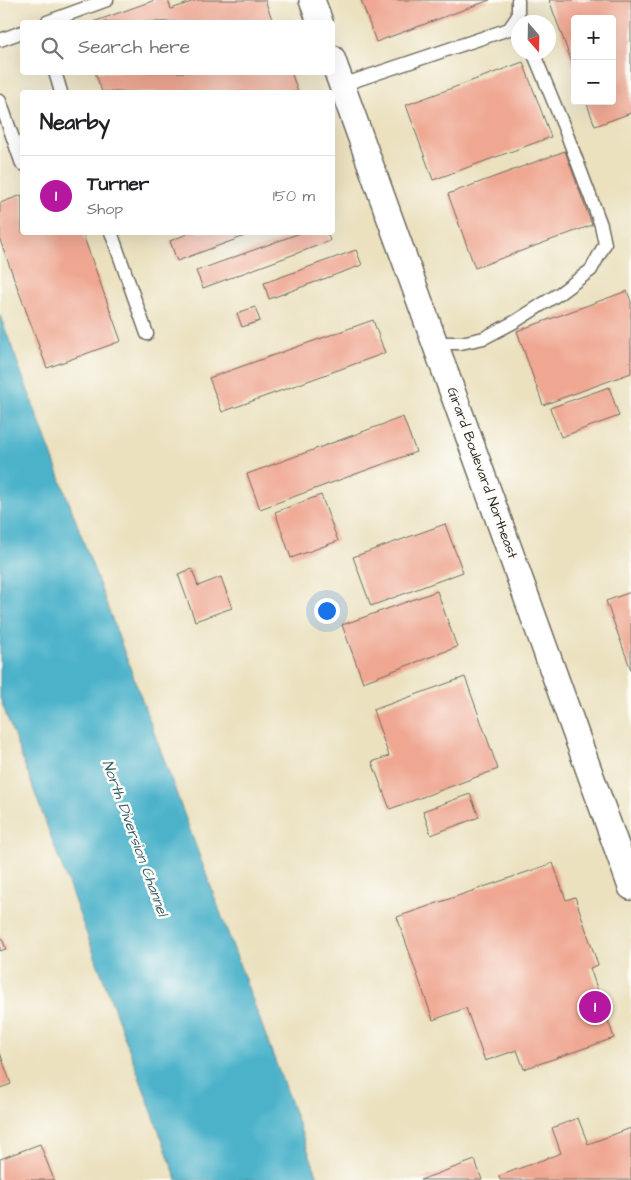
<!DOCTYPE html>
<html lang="en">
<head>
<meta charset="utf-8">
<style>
	:root { --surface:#fff; --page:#f6f6f6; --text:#202124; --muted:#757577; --line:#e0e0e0; --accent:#b5179e }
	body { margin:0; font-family:"Architects Daughter",sans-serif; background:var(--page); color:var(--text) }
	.controls { position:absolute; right:15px; top:15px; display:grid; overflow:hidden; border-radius:5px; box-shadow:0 5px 20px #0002 }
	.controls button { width:45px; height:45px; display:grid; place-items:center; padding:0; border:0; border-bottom:1px solid var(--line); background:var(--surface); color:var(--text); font:25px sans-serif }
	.compass { position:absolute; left:511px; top:15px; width:45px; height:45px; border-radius:50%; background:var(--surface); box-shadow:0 5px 20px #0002; rotate:160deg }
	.you { position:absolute; left:326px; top:610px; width:18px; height:18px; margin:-12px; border:4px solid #fff; border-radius:50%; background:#1a73e8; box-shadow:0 0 0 8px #1a73e833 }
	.badge { display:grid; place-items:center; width:32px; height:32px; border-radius:50%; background:var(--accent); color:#fff; font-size:16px; font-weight:700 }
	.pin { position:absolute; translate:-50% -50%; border:2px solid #fff; box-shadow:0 1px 5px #0006 }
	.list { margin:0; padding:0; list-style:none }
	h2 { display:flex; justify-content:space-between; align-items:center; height:65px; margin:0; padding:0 20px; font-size:21px }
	h2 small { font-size:16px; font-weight:400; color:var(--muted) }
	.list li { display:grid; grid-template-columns:32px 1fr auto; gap:15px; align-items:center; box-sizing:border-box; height:80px; padding:0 20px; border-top:1px solid var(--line) }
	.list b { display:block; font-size:19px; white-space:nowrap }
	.list p { margin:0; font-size:16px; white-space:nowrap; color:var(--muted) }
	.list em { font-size:16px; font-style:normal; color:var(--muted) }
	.icon { flex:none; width:28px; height:28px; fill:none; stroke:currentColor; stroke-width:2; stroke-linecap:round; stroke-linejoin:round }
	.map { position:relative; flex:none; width:631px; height:1180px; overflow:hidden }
	.search { position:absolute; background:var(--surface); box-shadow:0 5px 20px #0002; left:20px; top:20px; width:315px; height:55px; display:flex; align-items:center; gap:12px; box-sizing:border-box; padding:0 18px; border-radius:5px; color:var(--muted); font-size:19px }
	.panel { position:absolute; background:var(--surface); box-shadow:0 5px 20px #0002; left:20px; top:90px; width:315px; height:145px; border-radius:5px }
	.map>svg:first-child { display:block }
</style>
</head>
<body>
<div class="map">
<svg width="631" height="1180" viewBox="0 0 631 1180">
	<rect width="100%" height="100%" fill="#fdfcf7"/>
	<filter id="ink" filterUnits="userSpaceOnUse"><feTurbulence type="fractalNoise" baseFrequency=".02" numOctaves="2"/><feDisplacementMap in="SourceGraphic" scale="10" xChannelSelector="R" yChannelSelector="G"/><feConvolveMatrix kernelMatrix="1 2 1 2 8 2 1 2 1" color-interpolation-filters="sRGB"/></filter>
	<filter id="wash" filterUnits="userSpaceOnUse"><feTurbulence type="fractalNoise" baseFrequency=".0096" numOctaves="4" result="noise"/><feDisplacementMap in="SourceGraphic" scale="20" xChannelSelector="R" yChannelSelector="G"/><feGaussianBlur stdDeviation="1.12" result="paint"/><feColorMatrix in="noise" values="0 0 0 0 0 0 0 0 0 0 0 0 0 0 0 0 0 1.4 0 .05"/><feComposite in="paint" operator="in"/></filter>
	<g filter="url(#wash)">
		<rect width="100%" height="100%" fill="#ebe1bf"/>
		<polygon fill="#4cb2ca" stroke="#3c6e7a" points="0,315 319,1180 177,1180 0,698"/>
		<g id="blocks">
			<g fill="#efa792">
				<polygon points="155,0 168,0 171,9 197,0 265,0 273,22 93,22"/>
				<polygon points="361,0 490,0 376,42"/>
				<polygon points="549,0 631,0 631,113 595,126 586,101 612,101 612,19 575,19 575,71"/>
				<polygon points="523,62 551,137 433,180 406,105"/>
				<polygon points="95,72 291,72 298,92 102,92"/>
				<polygon points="565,151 592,225 475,268 448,194"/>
				<polygon points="22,195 22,232 82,232 121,341 47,368 0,240 0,203"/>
				<polygon points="192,232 253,232 253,233 177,261 170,241"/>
				<polygon points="303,232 327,232 330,241 203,288 196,271"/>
				<polygon points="356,250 362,265 269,299 264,283"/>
				<polygon points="627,291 631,301 631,373 543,405 517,331"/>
				<polygon points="255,307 260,321 242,327 237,313"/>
				<polygon points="373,320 385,353 222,412 209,378"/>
				<polygon points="609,387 619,416 561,437 550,408"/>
				<polygon points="403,417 416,452 260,509 247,474"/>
				<polygon points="321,495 338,541 291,558 275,512"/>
				<polygon points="445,524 463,572 371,606 353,557"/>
				<polygon points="192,569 198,586 221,577 232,608 195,621 178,574"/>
				<polygon points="437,591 457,647 363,682 342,625"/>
				<polygon points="631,592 631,670 606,601"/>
				<polygon points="465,677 498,769 390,809 372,762 389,756 373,710"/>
				<polygon points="470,794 479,817 431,835 423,811"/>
				<polygon points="553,863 566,900 575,897 598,965 590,968 614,1038 524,1069 517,1050 485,1061 466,1008 433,1020 397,917"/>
				<polygon points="0,934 6,949 0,951"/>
				<polygon points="0,1053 11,1084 0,1088"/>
				<polygon points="578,1118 588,1144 631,1128 631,1180 500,1180 499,1176 561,1153 552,1128"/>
				<polygon points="40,1144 54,1180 0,1180 0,1159"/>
				<polygon points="475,1160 482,1180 420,1180"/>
			</g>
		</g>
	</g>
	<g filter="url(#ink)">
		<use href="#blocks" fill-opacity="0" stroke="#6e6b5f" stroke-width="1"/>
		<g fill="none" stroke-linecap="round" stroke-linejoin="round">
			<defs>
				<g id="lane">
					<polyline points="47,22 107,0"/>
					<polyline points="0,40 22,32"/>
					<polyline points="55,72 61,92"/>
					<polyline points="342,85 509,29 518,16 518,0"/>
					<polyline points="0,101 22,164"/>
					<polyline points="111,232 147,334"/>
					<polyline points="435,343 461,343 484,338 516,321 560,293 591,270 605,244 601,225 566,132 533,52"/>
				</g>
				<g id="street">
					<polyline points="312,0 320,22"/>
					<polyline points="332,58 631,887"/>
				</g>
			</defs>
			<use href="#lane" stroke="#6e6b5f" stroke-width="15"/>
			<use href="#street" stroke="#6e6b5f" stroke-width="28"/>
			<use href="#lane" stroke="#fff" stroke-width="12"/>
			<use href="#street" stroke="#fff" stroke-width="25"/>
		</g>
	</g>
	<g text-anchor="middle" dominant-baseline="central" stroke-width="5" stroke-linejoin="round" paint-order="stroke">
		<g font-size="14" fill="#2b2b2b" stroke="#fdfcf7">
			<text transform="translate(482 473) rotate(70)">Girard Boulevard Northeast</text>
		</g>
		<g font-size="15" font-style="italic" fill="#38616b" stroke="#fdfcf7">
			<text transform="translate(135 838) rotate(70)">North Diversion Channel</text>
		</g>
	</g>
</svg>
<div class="controls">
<button>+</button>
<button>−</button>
</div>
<svg class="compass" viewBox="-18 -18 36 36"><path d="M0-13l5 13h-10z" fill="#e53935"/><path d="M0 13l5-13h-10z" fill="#757577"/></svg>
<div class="you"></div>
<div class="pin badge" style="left:595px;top:1007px">1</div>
<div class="search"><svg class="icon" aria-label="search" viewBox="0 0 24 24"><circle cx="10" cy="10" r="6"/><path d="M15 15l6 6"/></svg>Search here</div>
<section class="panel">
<h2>Nearby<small></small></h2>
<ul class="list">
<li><span class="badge">1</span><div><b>Turner</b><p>Shop</p></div><em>150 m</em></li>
</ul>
</section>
</div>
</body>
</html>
